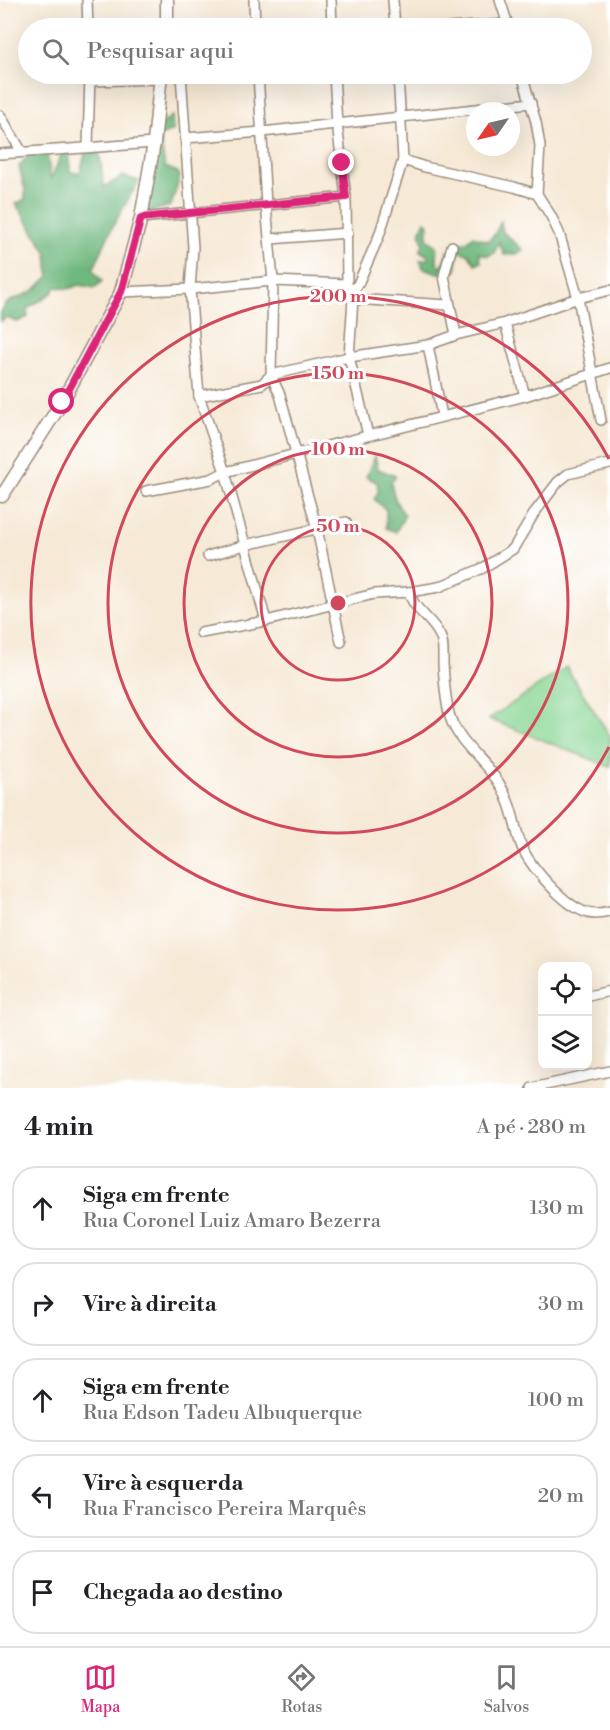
<!DOCTYPE html>
<html lang="pt">
<head>
<meta charset="utf-8">
<style>
	:root { --surface:#fff; --page:#f2f2f2; --text:#202124; --muted:#757577; --line:#e0e0e0; --accent:#db2777 }
	body { margin:0; font-family:"Libre Bodoni",serif; background:var(--page); color:var(--text) }
	.controls { position:absolute; right:18px; bottom:18px; display:grid; overflow:hidden; border-radius:12px; box-shadow:0 6px 24px #0002 }
	.controls button { width:54px; height:54px; display:grid; place-items:center; padding:0; border:0; border-bottom:2px solid var(--line); background:var(--surface); color:var(--text); font:30px sans-serif }
	.compass { position:absolute; left:466px; top:102px; width:54px; height:54px; border-radius:50%; background:var(--surface); box-shadow:0 6px 24px #0002; rotate:236deg }
	.stop { position:absolute; width:18px; height:18px; margin:-14px; border:4px solid #db2777; border-radius:50%; background:#fff }
	.stop.end { background:#db2777; border-color:#fff; box-shadow:0 2px 6px #0008 }
	.list { margin:0; padding:0; list-style:none }
	h2 { display:flex; justify-content:space-between; align-items:center; height:78px; margin:0; padding:0 24px; font-size:26px }
	h2 small { font-size:20px; font-weight:400; color:var(--muted) }
	.list li { display:grid; grid-template-columns:39px 1fr auto; gap:18px; align-items:center; box-sizing:border-box; height:84px; margin:0 12px 12px; padding:0 12px; border:2px solid var(--line); border-radius:24px }
	.list b { display:block; font-size:22px; white-space:nowrap }
	.list p { margin:0; font-size:20px; white-space:nowrap; color:var(--muted) }
	.list em { font-size:20px; font-style:normal; color:var(--muted) }
	.icon { flex:none; width:33px; height:33px; fill:none; stroke:currentColor; stroke-width:2; stroke-linecap:round; stroke-linejoin:round }
	.map { position:relative; flex:none; width:610px; height:1088px; overflow:hidden }
	.search { position:absolute; background:var(--surface); box-shadow:0 6px 24px #0002; left:18px; right:18px; top:18px; height:66px; display:flex; align-items:center; gap:15px; box-sizing:border-box; padding:0 21px; border-radius:33px; color:var(--muted); font-size:22px }
	.sheet { height:558px; background:var(--surface) }
	nav { display:flex; justify-content:space-around; align-items:center; box-sizing:border-box; height:84px; border-top:2px solid var(--line); background:var(--surface); font-size:16px; color:var(--muted) }
	nav a { display:grid; justify-items:center; gap:3px }
	nav .on { color:var(--accent) }
	.map>svg:first-child { display:block }
</style>
</head>
<body>
<div class="map">
<svg width="610" height="1088" viewBox="0 0 610 1088">
	<rect width="100%" height="100%" fill="#fff"/>
	<filter id="ink" filterUnits="userSpaceOnUse"><feTurbulence type="fractalNoise" baseFrequency=".0167" numOctaves="2"/><feDisplacementMap in="SourceGraphic" scale="12" xChannelSelector="R" yChannelSelector="G"/><feConvolveMatrix kernelMatrix="1 2 1 2 8 2 1 2 1" color-interpolation-filters="sRGB"/></filter>
	<filter id="wash" filterUnits="userSpaceOnUse"><feTurbulence type="fractalNoise" baseFrequency=".008" numOctaves="4" result="noise"/><feDisplacementMap in="SourceGraphic" scale="24" xChannelSelector="R" yChannelSelector="G"/><feGaussianBlur stdDeviation="1.35" result="paint"/><feColorMatrix in="noise" values="0 0 0 0 0 0 0 0 0 0 0 0 0 0 0 0 0 1.4 0 .05"/><feComposite in="paint" operator="in"/></filter>
	<g filter="url(#wash)">
		<rect width="100%" height="100%" fill="#f6e9d5"/>
		<polygon fill="#88d694" stroke="#628059" stroke-width="1.5" points="566,667 610,736 610,767 489,719"/>
		<g fill="#6eb77e" stroke="#54704e" stroke-width="1.5">
			<polygon points="172,116 173,131 160,136 165,167 178,172 180,177 171,206 149,212 147,209 159,126"/>
			<path d="M 86,150 L 99,150 L 104,187 L 123,176 L 139,181 L 112,228 L 93,270 L 102,281 L 95,288 L 79,285 L 68,289 L 56,287 L 52,293 L 27,309 L 28,317 L 17,322 L 7,318 L 0,322 C 0,299 14,301 31,292 C 38,288 43,281 49,276 L 47,253 L 16,204 L 25,199 L 25,190 L 19,166 L 29,155 L 47,154 L 51,179 L 61,155 L 69,151 L 70,172 L 80,173 Z"/>
			<polygon points="425,221 429,224 427,239 437,246 437,264 441,268 448,251 458,253 456,270 448,276 423,268 420,260 429,259 428,256 420,251 423,244 420,233"/>
			<polygon points="501,221 503,232 523,250 517,254 504,255 499,242 494,253 488,256 479,253 481,262 475,264 469,254 459,252 461,242 467,242 473,236 488,241 495,234"/>
			<path d="M 375,456 L 378,469 L 396,476 L 391,483 C 394,496 396,506 405,515 L 396,532 L 386,528 L 386,510 L 374,499 L 378,492 L 377,482 L 366,477 Z"/>
		</g>
	</g>
	<g filter="url(#ink)">
		<g fill="none" stroke-linecap="round" stroke-linejoin="round">
			<defs>
				<g id="minor">
					<polyline points="87,0 88,28"/>
					<polyline points="254,0 255,28"/>
					<polyline points="331,0 332,28"/>
					<polyline points="393,0 395,28"/>
					<polyline points="500,0 509,28"/>
					<polyline points="448,28 507,24"/>
					<polyline points="181,74 193,248 190,289 199,396"/>
					<polyline points="258,74 266,205 273,281 271,375 280,395 317,529 341,642"/>
					<polyline points="334,74 337,124 346,197 347,284 353,299 349,357 368,435"/>
					<polyline points="522,74 536,122 540,146 537,194"/>
					<polyline points="90,81 161,79"/>
					<polyline points="0,115 22,152"/>
					<polyline points="185,138 262,132 531,103"/>
					<polyline points="88,147 90,74"/>
					<polyline points="0,154 154,143"/>
					<polyline points="403,160 425,167 514,187 537,194 551,216 559,233 578,298 601,420"/>
					<polyline points="141,218 346,197"/>
					<polyline points="270,239 348,233"/>
					<polyline points="452,246 444,276 456,335"/>
					<polyline points="121,292 190,289 273,281 347,284"/>
					<polyline points="351,294 358,284 379,236 403,160 398,74"/>
					<polyline points="353,299 448,305"/>
					<polyline points="505,323 525,396"/>
					<polyline points="428,345 442,416"/>
					<polyline points="146,491 211,479 225,472 199,396 262,384 271,375 349,357 428,345 456,335 505,323 578,298 610,290"/>
					<polyline points="208,556 245,545 346,522"/>
					<polyline points="409,592 439,587 483,568 513,549 535,512 558,482 568,474 610,464"/>
					<polyline points="266,621 225,472 525,396 610,368"/>
					<path d="M 201,633 L 266,621 L 374,594 L 409,592 C 413,610 433,619 440,636 C 444,643 443,654 443,663 C 444,680 445,700 450,717 C 459,744 484,760 499,783 C 512,804 513,820 520,842 C 527,864 565,907 588,913 C 595,915 602,914 610,912"/>
					<polyline points="588,996 610,991"/>
					<polyline points="532,1088 610,1071"/>
				</g>
				<g id="tertiary">
					<polyline points="167,28 167,0"/>
					<polyline points="2,496 62,402 121,292 141,218 154,143 161,74"/>
				</g>
			</defs>
			<use href="#minor" stroke="#988a7a" stroke-width="12"/>
			<use href="#tertiary" stroke="#988a7a" stroke-width="15"/>
			<use href="#minor" stroke="#fff" stroke-width="9"/>
			<use href="#tertiary" stroke="#fff" stroke-width="12"/>
		</g>
	</g>
	<g fill="none" stroke-linecap="round" stroke-linejoin="round" filter="url(#ink)">
		<polyline stroke="#db2777" stroke-width="8" points="62,402 121,292 141,218 346,197 342,163"/>
	</g>
	<g fill="none" stroke="#d1495b" stroke-width="3">
		<circle cx="338" cy="603" r="77"/>
		<circle cx="338" cy="603" r="154"/>
		<circle cx="338" cy="603" r="230"/>
		<path d="M609 747A307 307 0 1 1 609 459"/>
	</g>
	<circle cx="338" cy="603" r="9" fill="#d1495b" stroke="#fff" stroke-width="3"/>
	<g font-size="18" text-anchor="middle" font-weight="bold" fill="#d1495b" stroke="#fff" stroke-width="6" stroke-linejoin="round" paint-order="stroke">
		<text x="338" y="302">200 m</text>
		<text x="338" y="379">150 m</text>
		<text x="338" y="455">100 m</text>
		<text x="338" y="532">50 m</text>
	</g>
</svg>
<div class="controls">
<button><svg class="icon" aria-label="locate" viewBox="0 0 24 24"><circle cx="12" cy="12" r="6"/><path d="M12 2v4M12 18v4M2 12h4M18 12h4"/></svg></button>
<button><svg class="icon" aria-label="layers" viewBox="0 0 24 24"><path d="M12 4l9 5-9 5-9-5zM3 14l9 5 9-5"/></svg></button>
</div>
<svg class="compass" viewBox="-18 -18 36 36"><path d="M0-13l5 13h-10z" fill="#e53935"/><path d="M0 13l5-13h-10z" fill="#757577"/></svg>
<div class="stop" style="left:62px;top:402px"></div>
<div class="stop end" style="left:342px;top:163px"></div>
<div class="search"><svg class="icon" aria-label="search" viewBox="0 0 24 24"><circle cx="10" cy="10" r="6"/><path d="M15 15l6 6"/></svg>Pesquisar aqui</div>
</div>
<section class="sheet">
<h2>4 min<small>A pé · 280 m</small></h2>
<ul class="list">
<li><svg class="icon" aria-label="ahead" viewBox="0 0 24 24"><path d="M12 20V5M6 11l6-6 6 6"/></svg><div><b>Siga em frente</b><p>Rua Coronel Luiz Amaro Bezerra</p></div><em>130 m</em></li>
<li><svg class="icon" aria-label="right" viewBox="0 0 24 24"><path d="M7 20v-9h11M14 6l5 5-5 5"/></svg><div><b>Vire à direita</b></div><em>30 m</em></li>
<li><svg class="icon" aria-label="ahead" viewBox="0 0 24 24"><path d="M12 20V5M6 11l6-6 6 6"/></svg><div><b>Siga em frente</b><p>Rua Edson Tadeu Albuquerque</p></div><em>100 m</em></li>
<li><svg class="icon" aria-label="left" viewBox="0 0 24 24"><path d="M17 20v-9H6M10 6l-5 5 5 5"/></svg><div><b>Vire à esquerda</b><p>Rua Francisco Pereira Marquês</p></div><em>20 m</em></li>
<li><svg class="icon" aria-label="arrive" viewBox="0 0 24 24"><path d="M6 21V4h12l-3 4 3 4H6"/></svg><div><b>Chegada ao destino</b></div></li>
</ul>
</section>
<nav>
<a class="on"><svg class="icon" aria-label="map" viewBox="0 0 24 24"><path d="M3 6l6-2 6 2 6-2v14l-6 2-6-2-6 2zM9 4v14M15 6v14"/></svg>Mapa</a>
<a><svg class="icon" aria-label="directions" viewBox="0 0 24 24"><path d="M12 3l9 9-9 9-9-9zM9 14v-3h6M13 9l2 2-2 2"/></svg>Rotas</a>
<a><svg class="icon" aria-label="saved" viewBox="0 0 24 24"><path d="M7 4h10v16l-5-4-5 4z"/></svg>Salvos</a>
</nav>
</body>
</html>
